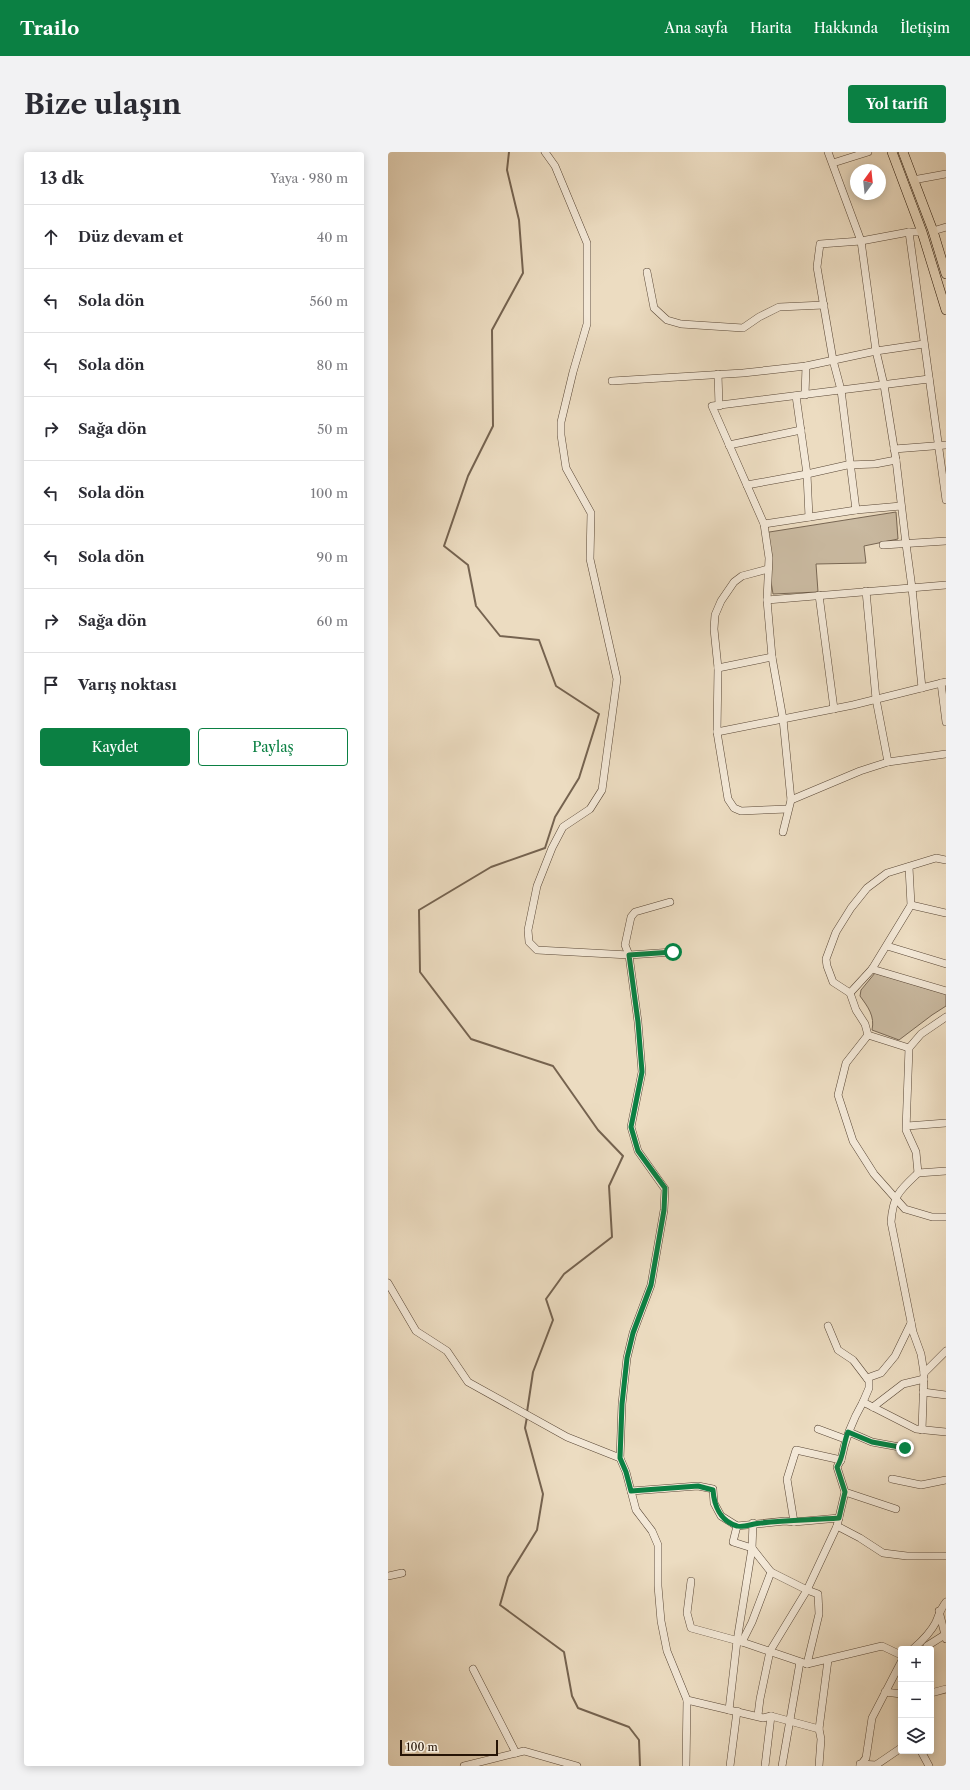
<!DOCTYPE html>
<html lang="tr">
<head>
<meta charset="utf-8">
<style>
	:root { --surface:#fff; --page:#f2f2f3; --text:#2b2b33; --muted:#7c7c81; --line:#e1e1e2; --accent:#0b8043 }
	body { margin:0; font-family:"Libre Caslon Text",serif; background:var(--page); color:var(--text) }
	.controls { position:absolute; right:12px; bottom:12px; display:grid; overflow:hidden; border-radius:4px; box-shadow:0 2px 10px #0003 }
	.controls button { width:36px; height:36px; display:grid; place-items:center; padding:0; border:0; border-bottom:1px solid var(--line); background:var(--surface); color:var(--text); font:20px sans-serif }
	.compass { position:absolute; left:462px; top:12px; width:36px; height:36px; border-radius:50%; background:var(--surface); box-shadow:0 2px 10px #0003; rotate:15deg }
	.scale { position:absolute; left:12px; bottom:10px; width:98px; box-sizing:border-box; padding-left:4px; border:2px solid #261406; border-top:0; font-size:11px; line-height:14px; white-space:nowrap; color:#261406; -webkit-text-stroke:3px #f3e8d7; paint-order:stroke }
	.stop { position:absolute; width:12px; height:12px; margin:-9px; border:3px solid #0b8043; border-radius:50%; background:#fff }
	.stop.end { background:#0b8043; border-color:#fff; box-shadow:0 1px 4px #0008 }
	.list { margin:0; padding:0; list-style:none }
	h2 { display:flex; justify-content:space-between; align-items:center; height:52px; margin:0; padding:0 16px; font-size:17px }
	h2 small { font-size:13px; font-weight:400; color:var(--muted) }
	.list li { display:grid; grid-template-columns:26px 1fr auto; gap:12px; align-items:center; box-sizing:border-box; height:64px; padding:0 16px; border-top:1px solid var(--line) }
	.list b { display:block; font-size:15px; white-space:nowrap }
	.list em { font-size:13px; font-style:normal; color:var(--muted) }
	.actions { display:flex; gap:8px; padding:12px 16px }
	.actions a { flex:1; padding:9px 0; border:1px solid var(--accent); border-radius:4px; text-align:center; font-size:14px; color:var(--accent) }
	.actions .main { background:var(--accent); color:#fff }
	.icon { flex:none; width:22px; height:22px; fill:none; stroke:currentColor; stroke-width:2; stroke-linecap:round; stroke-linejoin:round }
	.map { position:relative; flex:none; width:558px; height:1614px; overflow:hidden; border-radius:4px }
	header { display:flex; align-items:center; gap:24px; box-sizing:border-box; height:56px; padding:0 20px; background:var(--accent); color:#fff }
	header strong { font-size:19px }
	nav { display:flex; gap:22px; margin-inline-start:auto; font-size:14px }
	.intro { display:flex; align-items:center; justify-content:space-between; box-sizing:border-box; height:96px; padding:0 24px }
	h1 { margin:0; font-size:28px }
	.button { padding:10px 18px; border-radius:4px; background:var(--accent); color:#fff; font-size:14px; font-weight:700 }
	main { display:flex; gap:24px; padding:0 24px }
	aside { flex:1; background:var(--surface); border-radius:4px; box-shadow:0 2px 10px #0003 }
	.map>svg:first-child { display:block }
</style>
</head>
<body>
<header>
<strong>Trailo</strong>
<nav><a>Ana sayfa</a><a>Harita</a><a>Hakkında</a><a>İletişim</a></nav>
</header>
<div class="intro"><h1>Bize ulaşın</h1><a class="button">Yol tarifi</a></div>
<main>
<aside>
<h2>13 dk<small>Yaya · 980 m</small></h2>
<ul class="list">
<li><svg class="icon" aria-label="ahead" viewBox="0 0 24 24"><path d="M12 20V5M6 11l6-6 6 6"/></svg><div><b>Düz devam et</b></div><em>40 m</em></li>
<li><svg class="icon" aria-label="left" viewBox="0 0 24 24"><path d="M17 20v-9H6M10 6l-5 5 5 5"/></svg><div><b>Sola dön</b></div><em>560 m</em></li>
<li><svg class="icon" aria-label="left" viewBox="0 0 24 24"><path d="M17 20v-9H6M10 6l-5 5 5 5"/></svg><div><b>Sola dön</b></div><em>80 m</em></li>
<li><svg class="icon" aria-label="right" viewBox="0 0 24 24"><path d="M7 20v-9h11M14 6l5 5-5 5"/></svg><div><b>Sağa dön</b></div><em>50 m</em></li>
<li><svg class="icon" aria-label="left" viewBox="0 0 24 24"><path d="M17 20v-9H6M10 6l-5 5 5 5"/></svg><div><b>Sola dön</b></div><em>100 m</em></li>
<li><svg class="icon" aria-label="left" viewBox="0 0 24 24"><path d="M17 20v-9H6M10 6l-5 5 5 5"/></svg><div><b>Sola dön</b></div><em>90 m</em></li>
<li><svg class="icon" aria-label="right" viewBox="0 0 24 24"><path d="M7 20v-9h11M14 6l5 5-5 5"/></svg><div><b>Sağa dön</b></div><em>60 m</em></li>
<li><svg class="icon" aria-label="arrive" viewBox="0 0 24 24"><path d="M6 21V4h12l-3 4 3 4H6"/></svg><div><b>Varış noktası</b></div></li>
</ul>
<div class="actions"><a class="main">Kaydet</a><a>Paylaş</a></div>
</aside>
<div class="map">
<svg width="558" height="1614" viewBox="0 0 558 1614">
	<rect width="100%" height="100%" fill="#ecdcc1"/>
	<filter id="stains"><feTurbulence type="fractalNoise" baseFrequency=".005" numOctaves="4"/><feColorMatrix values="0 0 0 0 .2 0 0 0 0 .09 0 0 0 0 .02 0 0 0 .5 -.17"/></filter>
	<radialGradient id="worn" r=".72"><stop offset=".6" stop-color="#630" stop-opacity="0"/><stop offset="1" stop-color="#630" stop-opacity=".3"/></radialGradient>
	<g fill="#cabaa1" stroke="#786754">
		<polygon points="508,360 510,387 476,394 478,411 428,412 430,440 385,442 375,381"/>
		<path d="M 487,821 L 558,842 L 558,854 L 544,863 L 511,888 L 484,878 C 487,864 480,855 472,844 L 473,838 Z"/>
	</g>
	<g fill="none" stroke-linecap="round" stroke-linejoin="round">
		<g stroke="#756350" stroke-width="2">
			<polyline points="121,0 119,18 131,68 135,121 104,178 105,274 80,324 56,394 80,413 88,454 112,484 151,488 168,534 211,562 191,626 167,665 157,696 103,715 31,758 32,820 83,887 165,914 210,978 235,1004 221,1034 224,1085 176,1122 158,1147 165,1168 145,1220 139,1260"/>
			<polyline points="139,1265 137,1276 155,1342 149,1378 120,1425 112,1453 176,1500 184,1544 190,1556 241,1575 251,1588 252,1614"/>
		</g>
		<defs>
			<g id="minor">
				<polyline points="157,0 167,14 199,91 199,172 185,220 173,270 173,283 178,316 203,361 202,407 229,527 214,638 202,657 175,675 164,696 149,734 140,778 141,790 149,798 241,803 285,800"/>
				<polyline points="440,0 473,89 488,199 496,233 508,308 518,392 524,436 534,536"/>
				<polyline points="445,11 480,0"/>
				<polyline points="525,28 558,22"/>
				<polyline points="545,79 558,75"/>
				<polyline points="521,80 558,348"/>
				<polyline points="259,120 266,156 279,168 293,172 355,176 371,165 391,155 436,153"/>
				<polyline points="330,222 331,254"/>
				<polyline points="224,229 355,221 418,214 488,199 536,192"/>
				<polyline points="417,243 418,214"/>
				<polyline points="408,244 419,322 421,365"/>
				<polyline points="341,293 413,278"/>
				<polyline points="506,297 558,293"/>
				<polyline points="359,333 419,322 459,313 487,312 508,308"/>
				<polyline points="468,358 453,238 445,208 429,115 432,92 473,89 521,80 534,80"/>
				<polyline points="376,372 468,358 513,354"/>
				<polyline points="495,393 558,389"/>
				<polyline points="380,417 354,424 346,430 333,449 327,463 326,477 330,516 329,580 340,647 346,656 353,659 400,657"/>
				<polyline points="478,439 488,547 500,610"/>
				<polyline points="431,443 446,557"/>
				<polyline points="379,448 558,433"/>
				<polyline points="330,516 384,505"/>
				<polyline points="553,531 558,570"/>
				<polyline points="329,580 465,553 558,530"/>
				<polyline points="403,648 472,619 500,610 558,602"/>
				<polyline points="395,680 403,648 395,567 384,505 379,448 381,406 376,372 324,254 541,227"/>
				<polyline points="558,708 548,706 499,721 479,736 463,756 448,780 438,807 439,814 445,830 462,841 468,858 477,872 480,883 458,911 450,943 465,989 486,1022 517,1057 544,1065 558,1065"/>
				<polyline points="282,750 247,760 243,765 237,793 241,803 250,870 254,920 243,975 250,999 277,1037 276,1058 263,1133 245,1181 239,1206 234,1252 232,1306 238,1320 248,1358 264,1379 270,1393 270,1434 273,1469 279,1499 299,1548 298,1614"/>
				<polyline points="523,753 558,761"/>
				<polyline points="499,794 558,812"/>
				<polyline points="484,817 558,839"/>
				<polyline points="462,841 484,817 523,753 521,715"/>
				<polyline points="480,883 521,896"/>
				<polyline points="519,974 558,971"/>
				<polyline points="530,1021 528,1000 518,978 521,896 533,882 558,865"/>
				<polyline points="0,1131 28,1179 59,1199 80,1230 179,1285 232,1306"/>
				<polyline points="440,1174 450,1198 465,1208 481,1229 481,1236 475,1250"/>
				<polyline points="536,1221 558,1199"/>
				<polyline points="479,1226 493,1221 507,1204 523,1171"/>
				<polyline points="535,1240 558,1243"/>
				<polyline points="485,1255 515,1232 536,1227"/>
				<polyline points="430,1277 457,1287"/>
				<path d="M 534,1278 L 536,1221 L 533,1202 L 525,1180 L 503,1070 C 505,1043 512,1038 530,1021 L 558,1019"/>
				<polyline points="461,1280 484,1290 517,1296"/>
				<path d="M 453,1308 C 457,1287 464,1269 475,1250 L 528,1277 L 558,1280"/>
				<polyline points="504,1327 533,1333 558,1328"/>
				<polyline points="243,1339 310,1334 325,1337 326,1351 333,1364 349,1374 397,1369 406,1370 451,1366"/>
				<polyline points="457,1340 508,1357"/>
				<polyline points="349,1374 345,1390 364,1396 383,1420 419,1438 430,1442 431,1462 419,1512"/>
				<polyline points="449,1374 472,1386 495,1401 519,1404 558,1404"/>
				<polyline points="0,1424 14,1421"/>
				<polyline points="303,1429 299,1461 303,1476 354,1490 419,1512 494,1494 513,1503"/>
				<polyline points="551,1459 558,1487"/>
				<polyline points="354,1490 364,1470 383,1420"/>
				<polyline points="539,1494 558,1482"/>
				<path d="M 525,1497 C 533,1490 543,1480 548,1470 C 551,1462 553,1456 558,1450"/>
				<polyline points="85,1517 128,1601"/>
				<polyline points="497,1540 513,1542"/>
				<polyline points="543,1541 558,1537"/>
				<polyline points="299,1548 375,1566 383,1564 431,1577"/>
				<polyline points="341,1558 349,1489 364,1396 365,1371"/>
				<polyline points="370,1563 372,1547 382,1499 419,1438 449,1374 457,1340 449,1315 453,1308 408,1298 399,1327 406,1370"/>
				<polyline points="533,1599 541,1614"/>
				<polyline points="472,1612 488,1613 513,1596"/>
				<polyline points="76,1614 136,1599 189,1614"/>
				<polyline points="342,1614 349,1559"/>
				<polyline points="377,1614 383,1564"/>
				<polyline points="394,1614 412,1510"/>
				<polyline points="431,1614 433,1587 431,1577 440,1508"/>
				<polyline points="472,1614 478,1606 484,1566 513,1510"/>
			</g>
			<g id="major">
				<polyline points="504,0 534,80 558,158"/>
				<polyline points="515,0 545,79 558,122"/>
			</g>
		</defs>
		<use href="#minor" stroke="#584635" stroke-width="8"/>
		<use href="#major" stroke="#261406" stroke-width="10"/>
		<use href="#minor" stroke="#f3e8d7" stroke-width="7"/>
		<use href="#major" stroke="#ecdcc1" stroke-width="9"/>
	</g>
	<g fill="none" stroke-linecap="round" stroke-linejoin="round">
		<path stroke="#0b8043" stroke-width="5" d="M 285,800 L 241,803 L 250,870 L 254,920 L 243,975 L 250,999 L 277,1036 L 276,1058 L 263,1133 L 245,1181 L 239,1206 L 234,1252 L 232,1306 L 238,1320 L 243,1339 L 310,1334 L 325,1338 C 326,1353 332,1369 349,1374 C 355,1376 366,1371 373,1371 C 399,1368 425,1368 451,1366 L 457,1340 L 449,1315 C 456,1304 455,1292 460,1280 L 484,1290 L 517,1296"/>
	</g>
	<rect width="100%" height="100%" filter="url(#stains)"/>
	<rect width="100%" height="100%" fill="url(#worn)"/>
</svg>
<div class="controls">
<button>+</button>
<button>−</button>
<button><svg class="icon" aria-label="layers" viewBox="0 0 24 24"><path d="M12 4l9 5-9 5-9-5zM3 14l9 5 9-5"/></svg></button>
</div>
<svg class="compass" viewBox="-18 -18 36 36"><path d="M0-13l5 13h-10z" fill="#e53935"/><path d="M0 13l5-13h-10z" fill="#7c7c81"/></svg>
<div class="scale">100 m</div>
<div class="stop" style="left:285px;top:800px"></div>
<div class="stop end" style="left:517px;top:1296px"></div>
</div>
</main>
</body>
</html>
